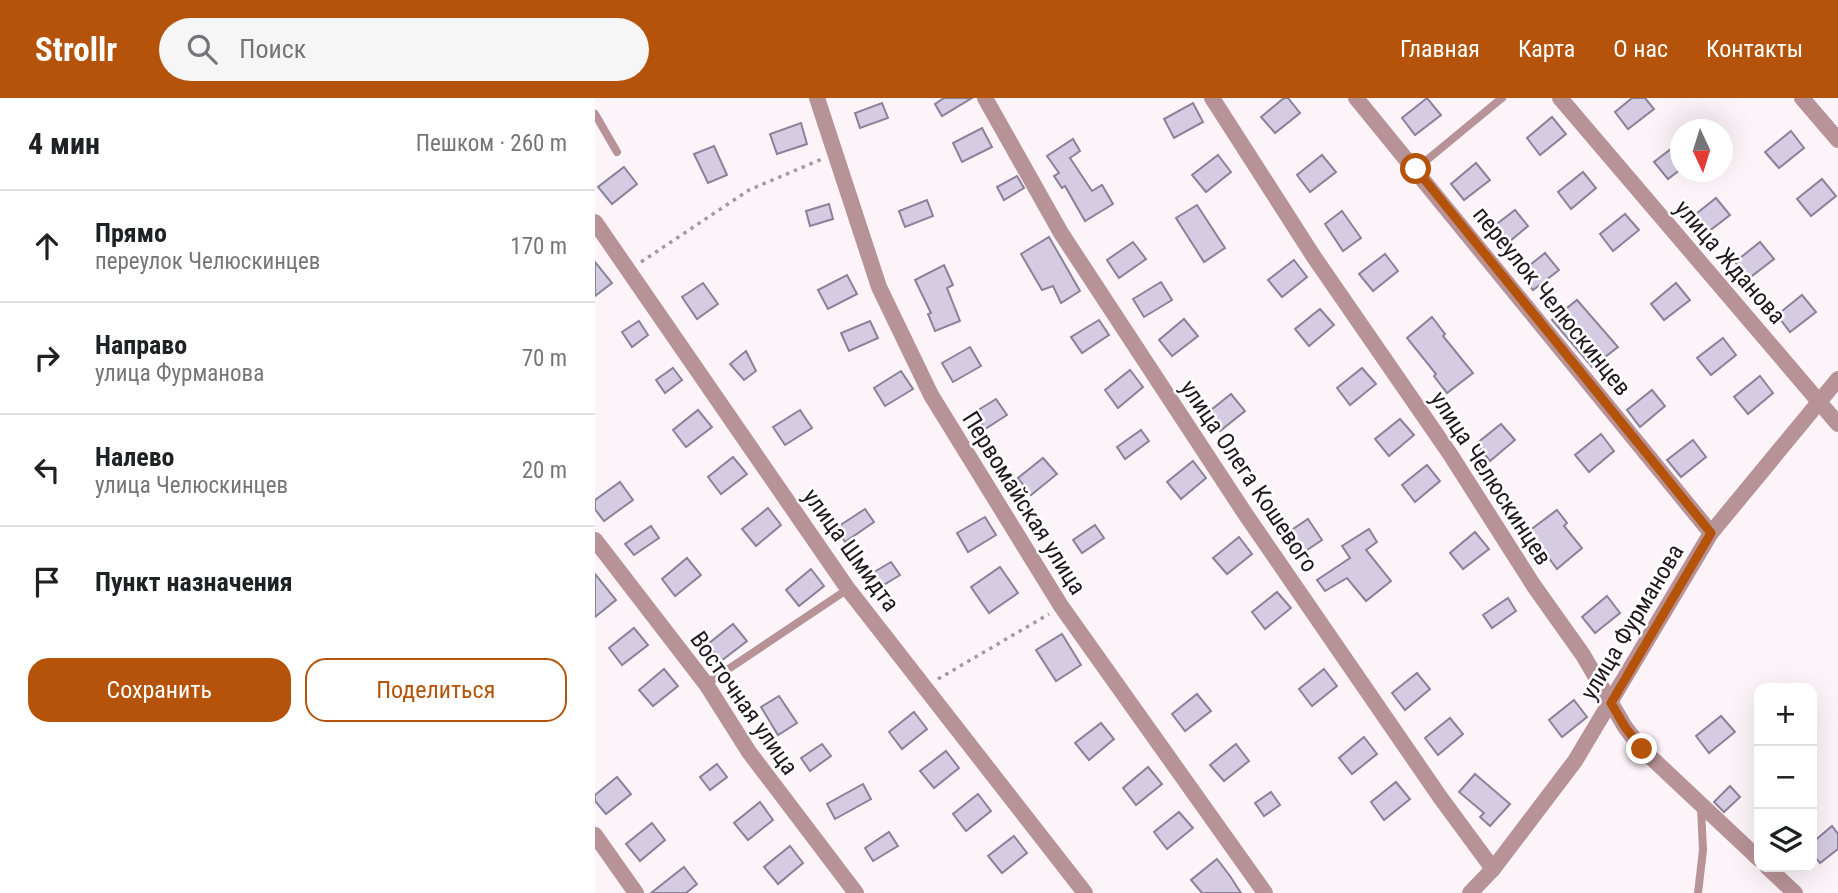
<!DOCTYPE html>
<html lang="ru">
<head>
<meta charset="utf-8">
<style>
	:root { --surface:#fff; --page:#f6f6f6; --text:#202124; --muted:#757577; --line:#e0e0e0; --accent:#b45309 }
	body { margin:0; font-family:"Roboto Condensed",sans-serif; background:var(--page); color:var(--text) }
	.controls { position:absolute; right:21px; bottom:21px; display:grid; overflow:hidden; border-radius:14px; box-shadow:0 7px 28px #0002 }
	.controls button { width:63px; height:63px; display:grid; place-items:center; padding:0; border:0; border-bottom:2px solid var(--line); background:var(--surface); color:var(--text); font:35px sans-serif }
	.compass { position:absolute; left:1075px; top:21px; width:63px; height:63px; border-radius:50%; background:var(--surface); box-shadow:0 7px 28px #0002; rotate:176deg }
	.stop { position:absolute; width:21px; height:21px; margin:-16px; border:5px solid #b45309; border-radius:50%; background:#fff }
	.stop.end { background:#b45309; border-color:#fff; box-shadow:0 2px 7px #0008 }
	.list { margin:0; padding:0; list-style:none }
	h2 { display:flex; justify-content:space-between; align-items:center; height:91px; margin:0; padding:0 28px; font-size:30px }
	h2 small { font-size:23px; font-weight:400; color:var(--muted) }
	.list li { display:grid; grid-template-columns:46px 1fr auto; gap:21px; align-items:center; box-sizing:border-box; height:112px; padding:0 28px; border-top:2px solid var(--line) }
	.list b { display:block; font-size:26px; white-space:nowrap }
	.list p { margin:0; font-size:23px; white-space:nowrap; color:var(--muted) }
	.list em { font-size:23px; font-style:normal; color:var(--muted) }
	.actions { display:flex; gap:14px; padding:21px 28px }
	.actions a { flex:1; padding:16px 0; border:2px solid var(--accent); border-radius:21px; text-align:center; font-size:24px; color:var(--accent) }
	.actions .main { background:var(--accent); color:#fff }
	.icon { flex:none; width:38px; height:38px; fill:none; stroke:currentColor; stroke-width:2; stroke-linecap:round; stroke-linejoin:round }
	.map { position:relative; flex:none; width:1243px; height:795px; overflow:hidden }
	header { display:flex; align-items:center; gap:42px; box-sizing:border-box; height:98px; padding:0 35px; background:var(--accent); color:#fff }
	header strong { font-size:33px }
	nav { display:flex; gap:38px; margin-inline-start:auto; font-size:24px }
	.search { width:490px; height:63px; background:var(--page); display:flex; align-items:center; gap:18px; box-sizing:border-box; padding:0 24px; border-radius:38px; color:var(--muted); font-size:26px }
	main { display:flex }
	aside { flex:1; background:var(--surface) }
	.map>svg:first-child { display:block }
</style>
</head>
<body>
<header>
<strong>Strollr</strong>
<div class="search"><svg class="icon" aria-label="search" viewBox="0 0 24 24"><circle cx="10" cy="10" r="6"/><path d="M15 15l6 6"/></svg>Поиск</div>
<nav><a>Главная</a><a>Карта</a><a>О нас</a><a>Контакты</a></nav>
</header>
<main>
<aside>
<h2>4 мин<small>Пешком · 260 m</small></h2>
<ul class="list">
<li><svg class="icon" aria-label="ahead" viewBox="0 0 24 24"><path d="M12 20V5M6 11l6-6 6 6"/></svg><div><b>Прямо</b><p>переулок Челюскинцев</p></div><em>170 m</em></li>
<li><svg class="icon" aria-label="right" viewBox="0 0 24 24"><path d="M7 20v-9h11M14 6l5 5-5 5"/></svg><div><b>Направо</b><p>улица Фурманова</p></div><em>70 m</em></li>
<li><svg class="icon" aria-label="left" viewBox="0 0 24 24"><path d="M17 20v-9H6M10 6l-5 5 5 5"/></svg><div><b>Налево</b><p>улица Челюскинцев</p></div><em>20 m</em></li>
<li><svg class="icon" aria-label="arrive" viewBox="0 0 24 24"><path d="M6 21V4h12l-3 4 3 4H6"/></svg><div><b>Пункт назначения</b></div></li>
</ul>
<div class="actions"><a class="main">Сохранить</a><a>Поделиться</a></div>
</aside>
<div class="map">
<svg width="1243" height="795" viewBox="0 0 1243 795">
	<rect width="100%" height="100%" fill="#fdf4fa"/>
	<g fill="#d5cce4" stroke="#8a8298" stroke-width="2">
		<polygon points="349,0 377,0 347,18 340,6"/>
		<polygon points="689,0 693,0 705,15 680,35 666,19"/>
		<polygon points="832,0 846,17 820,37 807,20"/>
		<polygon points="1037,0 1050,0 1059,11 1033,31 1020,14"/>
		<polygon points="287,5 293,20 265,30 260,15"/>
		<polygon points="598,5 608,24 579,40 569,21"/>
		<polygon points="957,19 971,36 945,57 932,40"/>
		<polygon points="206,25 212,46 182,56 175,36"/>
		<polygon points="387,30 397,49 367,64 358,45"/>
		<polygon points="1196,33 1209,50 1184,70 1170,54"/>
		<polygon points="478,41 485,53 475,60 497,93 507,87 518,106 490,123 470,88 467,90 459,78 464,75 452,58"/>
		<polygon points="1086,43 1086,71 1073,81 1059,64"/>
		<polygon points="119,48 132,77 113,85 99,56"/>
		<polygon points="623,57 636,74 611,94 597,77"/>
		<polygon points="727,57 741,74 715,94 702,77"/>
		<polygon points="881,65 895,82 869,102 856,86"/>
		<polygon points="29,69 42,86 17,106 3,89"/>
		<polygon points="988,74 1001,90 976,111 963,94"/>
		<polygon points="422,78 429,90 409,102 402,89"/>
		<polygon points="1227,81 1241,98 1216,118 1202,101"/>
		<polygon points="1121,100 1135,117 1109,137 1096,120"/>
		<polygon points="332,102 338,118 310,129 304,113"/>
		<polygon points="234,106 238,121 215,128 211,113"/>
		<polygon points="602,107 630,150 609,164 581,120"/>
		<polygon points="920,112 933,128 908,149 894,132"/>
		<polygon points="747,113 766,140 748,153 730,126"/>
		<polygon points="1030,116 1044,132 1018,153 1005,136"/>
		<polygon points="454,139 485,193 466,205 458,188 447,192 426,156"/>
		<polygon points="538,144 551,161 524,180 512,162"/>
		<polygon points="1165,144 1179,161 1153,181 1140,164"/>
		<polygon points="950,155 964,172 938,192 925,175"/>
		<polygon points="790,156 803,173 778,193 764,176"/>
		<polygon points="699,162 712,179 687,199 673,182"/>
		<polygon points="0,164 17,185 0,198"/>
		<polygon points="349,167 358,187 352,190 365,223 340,233 333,216 336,215 320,182"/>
		<polygon points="252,177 262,196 233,211 223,192"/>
		<polygon points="566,184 577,202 549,219 538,201"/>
		<polygon points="108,185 123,206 102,221 87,199"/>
		<polygon points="1081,185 1095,202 1069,222 1056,206"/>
		<polygon points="1207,197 1221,214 1195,234 1182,217"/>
		<polygon points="982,202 1023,249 997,269 957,222"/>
		<polygon points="725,211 739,227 714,248 700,231"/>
		<polygon points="837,219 850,236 848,238 878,275 852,295 839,278 841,276 812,240"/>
		<polygon points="589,221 603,238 577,258 564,242"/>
		<polygon points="504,222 514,237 487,255 476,239"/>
		<polygon points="44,223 53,237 37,249 27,234"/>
		<polygon points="275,223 283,240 254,253 246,235"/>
		<polygon points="1128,240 1141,257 1116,277 1102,260"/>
		<polygon points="375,249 386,268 358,284 347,265"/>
		<polygon points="151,253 161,273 149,282 135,266"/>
		<polygon points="78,270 87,282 70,295 61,282"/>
		<polygon points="767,270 781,286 755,307 742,290"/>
		<polygon points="535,272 548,289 523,310 510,292"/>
		<polygon points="306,273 318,291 290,308 279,290"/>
		<polygon points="1165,278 1178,295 1153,316 1139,299"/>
		<polygon points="1057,292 1070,308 1045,329 1032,312"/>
		<polygon points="636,296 650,313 625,333 611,316"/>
		<polygon points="401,301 412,317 390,331 380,314"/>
		<polygon points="103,312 117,329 91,349 78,332"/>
		<polygon points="205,312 217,330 190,347 178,329"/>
		<polygon points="805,321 819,337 794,358 780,341"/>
		<polygon points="906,326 920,342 895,363 881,346"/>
		<polygon points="546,332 554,343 530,361 522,349"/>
		<polygon points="1006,336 1019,353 994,374 980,357"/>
		<polygon points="1098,342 1111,359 1086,379 1072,362"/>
		<polygon points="138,359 152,376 126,396 113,379"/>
		<polygon points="448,360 462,376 436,397 423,380"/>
		<polygon points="598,363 611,380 586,401 572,384"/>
		<polygon points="832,367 845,383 820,404 807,387"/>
		<polygon points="25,384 38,402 9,423 0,411 0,402"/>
		<polygon points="173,410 186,427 161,448 147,431"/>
		<polygon points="270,411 279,424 250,444 241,430"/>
		<polygon points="962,412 972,425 969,428 987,450 962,471 934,433"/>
		<polygon points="390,419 401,437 373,454 362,435"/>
		<polygon points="713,421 727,442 706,456 692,435"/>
		<polygon points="500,427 509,440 487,455 478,442"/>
		<polygon points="56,428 64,440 39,457 30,446"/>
		<polygon points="774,431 782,444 771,452 796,483 771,503 752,480 730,493 722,482 755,460 747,448"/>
		<polygon points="880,434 894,451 868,471 855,455"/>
		<polygon points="644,439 657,456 632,476 618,460"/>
		<polygon points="92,460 106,477 80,498 67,481"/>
		<polygon points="296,464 305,477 282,491 274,477"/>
		<polygon points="405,469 423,495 394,515 376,489"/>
		<polygon points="216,471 229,488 204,508 191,492"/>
		<polygon points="0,476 21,502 0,519"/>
		<polygon points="682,494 696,510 670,531 657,514"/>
		<polygon points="1012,498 1025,515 1000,535 987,519"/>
		<polygon points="913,500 921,513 897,530 888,517"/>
		<polygon points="138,526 152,543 126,563 113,546"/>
		<polygon points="39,530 53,547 27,567 14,550"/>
		<polygon points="467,536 486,567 461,583 441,552"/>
		<polygon points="69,571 83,588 58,608 44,592"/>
		<polygon points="729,571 742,588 717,608 704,591"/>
		<polygon points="822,575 835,591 810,612 797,595"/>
		<polygon points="602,596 616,613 590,633 577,616"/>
		<polygon points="184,598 202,625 183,637 166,609"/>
		<polygon points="979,602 992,619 967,639 954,622"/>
		<polygon points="319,614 332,631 307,651 294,634"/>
		<polygon points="1126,618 1140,634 1114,655 1101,638"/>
		<polygon points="855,620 868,636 843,657 830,640"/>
		<polygon points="506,625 519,641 494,662 480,645"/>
		<polygon points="769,639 782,656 757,676 744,660"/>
		<polygon points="227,646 236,658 215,673 206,660"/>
		<polygon points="641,646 654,663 629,683 615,667"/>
		<polygon points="351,653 364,670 339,690 325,673"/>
		<polygon points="122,666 132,679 115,692 105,679"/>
		<polygon points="553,669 567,686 541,707 528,690"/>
		<polygon points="880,676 915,706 895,728 885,719 889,715 864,694"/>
		<polygon points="22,679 36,696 11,716 0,703 0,697"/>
		<polygon points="801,684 815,701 789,722 776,704"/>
		<polygon points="268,686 276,701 240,721 232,706"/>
		<polygon points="1135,688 1145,699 1129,714 1119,704"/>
		<polygon points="676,694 685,707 669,718 660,705"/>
		<polygon points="383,696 396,713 371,733 358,716"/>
		<polygon points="165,704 178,722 153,742 139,725"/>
		<polygon points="584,714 598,730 572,751 559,734"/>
		<polygon points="57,725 70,742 45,763 31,746"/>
		<polygon points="1237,728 1243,736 1243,751 1225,765 1217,755 1217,745"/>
		<polygon points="294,734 303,748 278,763 270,750"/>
		<polygon points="419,738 432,755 407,775 393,758"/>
		<polygon points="195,748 208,765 183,786 169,769"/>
		<polygon points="622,761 635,778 646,795 607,795 596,782"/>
		<polygon points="89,769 102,786 91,795 56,795"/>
	</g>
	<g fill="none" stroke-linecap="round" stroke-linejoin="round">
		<g stroke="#a39ba1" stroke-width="3.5" stroke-dasharray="3.5 5" stroke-linecap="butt">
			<polyline points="46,164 154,92 227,61"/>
			<polyline points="343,581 454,516"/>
		</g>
		<g stroke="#b79397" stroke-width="8">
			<polyline points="0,16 22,54"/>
			<polyline points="821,71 907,0"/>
			<polyline points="111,586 253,491"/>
			<polyline points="1103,795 1108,752 1106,710"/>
		</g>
		<g stroke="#b79397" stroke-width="16">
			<polyline points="222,0 284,189 336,297 466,508 670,795"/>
			<polyline points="390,0 466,135 649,414 845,699 898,771"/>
			<polyline points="617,0 719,159 855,356 939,488 988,557 1030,629 1047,651 1164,761"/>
			<polyline points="761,0 1116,435"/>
			<polyline points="965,0 1243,326"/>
			<polyline points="1207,0 1243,42"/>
			<polyline points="0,124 253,491 490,795"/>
			<polyline points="0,442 111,586 154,654 261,795"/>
			<polyline points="0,737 41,795"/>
			<polyline points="1172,769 1200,795"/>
			<polyline points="875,795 898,771 980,663 1116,435 1243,281"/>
		</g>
	</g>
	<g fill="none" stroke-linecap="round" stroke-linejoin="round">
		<polyline stroke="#b45309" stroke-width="9" points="821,71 1116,435 1016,605 1030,629 1047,651"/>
	</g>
	<g text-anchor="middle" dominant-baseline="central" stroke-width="5" stroke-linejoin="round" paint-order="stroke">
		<g font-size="24" fill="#20181e" stroke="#fff">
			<text transform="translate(1135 164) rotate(49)">улица Жданова</text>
			<text transform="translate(957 203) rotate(51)">переулок Челюскинцев</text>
			<text transform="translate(654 378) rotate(56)">улица Олега Кошевого</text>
			<text transform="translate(896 380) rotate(57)">улица Челюскинцев</text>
			<text transform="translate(429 405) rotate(58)">Первомайская улица</text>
			<text transform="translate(256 452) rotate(54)">улица Шмидта</text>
			<text transform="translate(1037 524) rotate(-59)">улица Фурманова</text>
			<text transform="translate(149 605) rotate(55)">Восточная улица</text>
		</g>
	</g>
</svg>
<div class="controls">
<button>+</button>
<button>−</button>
<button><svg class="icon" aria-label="layers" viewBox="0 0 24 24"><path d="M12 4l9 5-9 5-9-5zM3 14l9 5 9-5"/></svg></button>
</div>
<svg class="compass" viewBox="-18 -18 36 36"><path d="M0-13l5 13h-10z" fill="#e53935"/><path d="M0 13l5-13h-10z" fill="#757577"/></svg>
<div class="stop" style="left:821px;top:71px"></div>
<div class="stop end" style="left:1047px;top:651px"></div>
</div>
</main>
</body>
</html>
